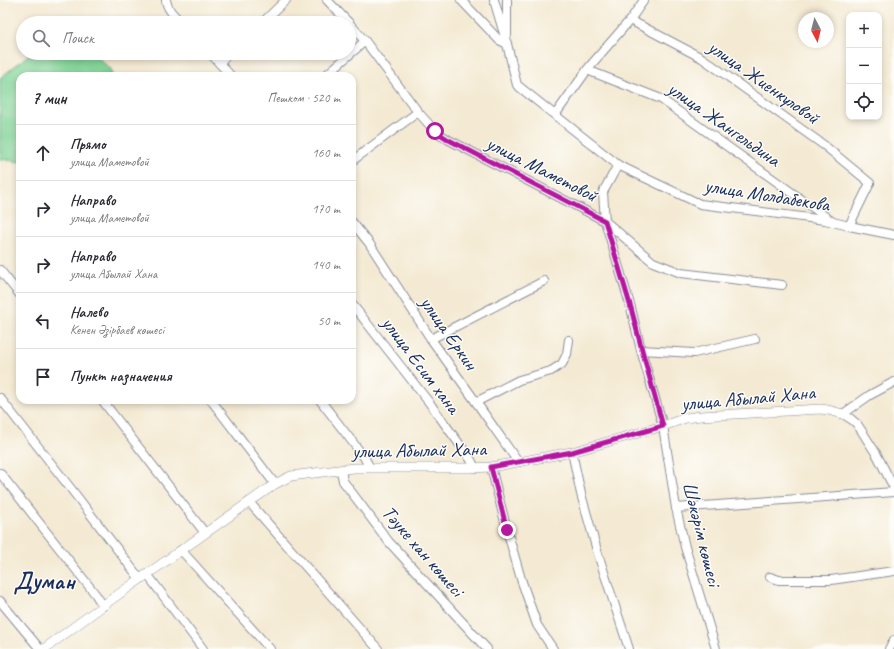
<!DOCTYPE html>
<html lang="ru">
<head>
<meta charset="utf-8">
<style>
	:root { --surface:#fff; --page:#f7f7f7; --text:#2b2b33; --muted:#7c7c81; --line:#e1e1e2 }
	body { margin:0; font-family:Caveat,sans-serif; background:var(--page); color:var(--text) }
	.controls { position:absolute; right:12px; top:12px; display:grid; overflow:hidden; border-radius:8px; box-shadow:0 2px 6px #0003 }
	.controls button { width:36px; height:36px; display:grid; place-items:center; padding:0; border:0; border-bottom:1px solid var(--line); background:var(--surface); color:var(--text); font:20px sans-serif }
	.compass { position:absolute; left:798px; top:12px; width:36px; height:36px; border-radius:50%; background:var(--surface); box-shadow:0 2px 6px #0003; rotate:173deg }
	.stop { position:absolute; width:12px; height:12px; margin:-9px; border:3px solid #b5179e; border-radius:50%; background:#fff }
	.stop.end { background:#b5179e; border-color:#fff; box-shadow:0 1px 4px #0008 }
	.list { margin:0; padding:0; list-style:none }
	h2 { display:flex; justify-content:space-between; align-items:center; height:52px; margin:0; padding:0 16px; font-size:17px }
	h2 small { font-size:13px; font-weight:400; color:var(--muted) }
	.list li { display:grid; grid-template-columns:26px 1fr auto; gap:12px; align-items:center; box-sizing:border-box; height:56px; padding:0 16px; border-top:1px solid var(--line) }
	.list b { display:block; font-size:15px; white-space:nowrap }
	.list p { margin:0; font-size:13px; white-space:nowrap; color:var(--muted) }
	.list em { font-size:13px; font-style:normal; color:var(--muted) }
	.icon { flex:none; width:22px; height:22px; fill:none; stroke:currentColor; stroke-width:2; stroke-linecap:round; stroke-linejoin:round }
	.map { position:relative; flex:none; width:894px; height:649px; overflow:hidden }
	.search { position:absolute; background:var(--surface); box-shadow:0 2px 6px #0003; left:16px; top:16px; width:340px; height:44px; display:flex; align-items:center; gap:10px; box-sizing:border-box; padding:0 14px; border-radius:22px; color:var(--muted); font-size:15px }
	.panel { position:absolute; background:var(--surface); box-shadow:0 2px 6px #0003; left:16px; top:72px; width:340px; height:332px; border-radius:12px }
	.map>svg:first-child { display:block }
</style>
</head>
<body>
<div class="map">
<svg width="894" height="649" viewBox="0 0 894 649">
	<rect width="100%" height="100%" fill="#fdfcf7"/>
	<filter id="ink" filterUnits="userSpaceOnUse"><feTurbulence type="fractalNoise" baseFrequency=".025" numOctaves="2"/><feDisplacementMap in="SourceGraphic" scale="8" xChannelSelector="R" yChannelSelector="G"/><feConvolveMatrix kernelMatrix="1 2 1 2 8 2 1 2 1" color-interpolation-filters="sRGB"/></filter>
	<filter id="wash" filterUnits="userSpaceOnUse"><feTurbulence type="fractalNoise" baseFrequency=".012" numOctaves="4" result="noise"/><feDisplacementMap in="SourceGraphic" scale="16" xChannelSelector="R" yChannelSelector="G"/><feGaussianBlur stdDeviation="0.9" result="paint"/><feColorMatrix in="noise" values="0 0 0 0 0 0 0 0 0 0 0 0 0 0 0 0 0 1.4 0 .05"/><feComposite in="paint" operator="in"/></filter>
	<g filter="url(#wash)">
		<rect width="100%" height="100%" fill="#f4ead3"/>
		<polygon fill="#7ed294" stroke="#4c8079" points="31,53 92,53 111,69 112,76 20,76 20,162 0,159 0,78"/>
	</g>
	<g filter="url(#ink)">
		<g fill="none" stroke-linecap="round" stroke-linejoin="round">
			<defs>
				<g id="minor">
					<path d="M 166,0 C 167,10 175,16 182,23"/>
					<polyline points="327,0 349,23"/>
					<polyline points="461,0 499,40 507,44 517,85 618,165 603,192 605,221 653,262 681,273 782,285"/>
					<polyline points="494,0 507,44"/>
					<polyline points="630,20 702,58 825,146 870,183 849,226"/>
					<polyline points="262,23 286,0"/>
					<polyline points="349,23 365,41 418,112"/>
					<polyline points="507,35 507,0"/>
					<polyline points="210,53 231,76"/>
					<polyline points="219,63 230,53"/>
					<polyline points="587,70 661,99 833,222"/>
					<polyline points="325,76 365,41"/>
					<polyline points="555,115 590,66 630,20 644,0"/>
					<polyline points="352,161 418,112 435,131 449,140 605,221 631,308 641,350 663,426 676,508 685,547 716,649"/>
					<polyline points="618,165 700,204 825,220 849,226 894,235"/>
					<polyline points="352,222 369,243 431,339 476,402 518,462"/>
					<polyline points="0,270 20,295"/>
					<polyline points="352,304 431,405 471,460 475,468"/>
					<polyline points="431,339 544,281"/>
					<polyline points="641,350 694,353 755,339"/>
					<polyline points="894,382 870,395 843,414 851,419 857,424 861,430 877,455 894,488"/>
					<polyline points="0,398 75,494 140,579"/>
					<polyline points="102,400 205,533"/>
					<polyline points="211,400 275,484"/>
					<polyline points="320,400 364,457 370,468"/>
					<polyline points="476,402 519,380 551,371 562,364 567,354 569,340"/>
					<polyline points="572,452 581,494 598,554 629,649"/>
					<polyline points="491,467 507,530 521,579 537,625 553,649"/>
					<polyline points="341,470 343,481 389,542 487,649"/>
					<polyline points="0,473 96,595 103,606"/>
					<polyline points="249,502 378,649"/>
					<polyline points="676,508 894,492"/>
					<polyline points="181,550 270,649"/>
					<polyline points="147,574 203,649"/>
					<polyline points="770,577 779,580 831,580 894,571"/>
					<polyline points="0,601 40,649"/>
					<polyline points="889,649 894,640"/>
				</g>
				<polyline id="tertiary" points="44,649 112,599 275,484 291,476 354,468 470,468 491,467 572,452 663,426 686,418 701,416 820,409 828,410 843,414"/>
			</defs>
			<use href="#minor" stroke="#888c98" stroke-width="10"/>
			<use href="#tertiary" stroke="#888c98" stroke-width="10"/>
			<use href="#minor" stroke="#fff" stroke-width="8"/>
			<use href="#tertiary" stroke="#fff" stroke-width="9"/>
		</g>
	</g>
	<g fill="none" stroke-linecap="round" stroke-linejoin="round" filter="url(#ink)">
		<polyline stroke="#b5179e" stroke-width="5" points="435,131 449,140 605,221 631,308 642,350 663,426 572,452 491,467 507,530"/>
	</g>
	<g text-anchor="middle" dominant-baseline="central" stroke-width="3" stroke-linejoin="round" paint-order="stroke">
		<g font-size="20" fill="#1b2f5e" stroke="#fdfcf7">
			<text transform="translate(764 82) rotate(35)">улица Жиенкуловой</text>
			<text transform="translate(724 124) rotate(35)">улица Жангельдина</text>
			<text transform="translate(542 169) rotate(27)">улица Маметовой</text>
			<text transform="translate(767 195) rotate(9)">улица Молдабекова</text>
			<text transform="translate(449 333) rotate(55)">улица Еркин</text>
			<text transform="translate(421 365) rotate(53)">улица Есим хана</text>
			<text transform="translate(748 398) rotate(-5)">улица Абылай Хана</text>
			<text transform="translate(419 450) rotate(-1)">улица Абылай Хана</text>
			<text transform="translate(702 534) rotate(76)">Шәкәрім көшесі</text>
			<text transform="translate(423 551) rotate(49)">Тәуке хан көшесі</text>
		</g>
		<g font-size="24" font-weight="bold" fill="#1b2f5e" stroke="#fdfcf7">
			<text x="44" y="581">Думан</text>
		</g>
	</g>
</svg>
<div class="controls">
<button>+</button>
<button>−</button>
<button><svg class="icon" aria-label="locate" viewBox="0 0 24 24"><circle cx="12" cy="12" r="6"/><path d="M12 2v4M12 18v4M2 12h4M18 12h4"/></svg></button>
</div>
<svg class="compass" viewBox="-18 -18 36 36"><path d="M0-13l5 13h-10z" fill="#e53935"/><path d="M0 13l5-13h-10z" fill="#7c7c81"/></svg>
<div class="stop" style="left:435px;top:131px"></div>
<div class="stop end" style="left:507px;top:530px"></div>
<div class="search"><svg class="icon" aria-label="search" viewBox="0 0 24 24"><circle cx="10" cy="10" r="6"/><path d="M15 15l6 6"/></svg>Поиск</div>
<section class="panel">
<h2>7 мин<small>Пешком · 520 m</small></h2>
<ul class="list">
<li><svg class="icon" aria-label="ahead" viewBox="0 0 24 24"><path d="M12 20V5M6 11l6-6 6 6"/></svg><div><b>Прямо</b><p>улица Маметовой</p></div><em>160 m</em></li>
<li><svg class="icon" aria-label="right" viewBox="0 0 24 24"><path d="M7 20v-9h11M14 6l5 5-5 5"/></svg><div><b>Направо</b><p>улица Маметовой</p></div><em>170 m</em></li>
<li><svg class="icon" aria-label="right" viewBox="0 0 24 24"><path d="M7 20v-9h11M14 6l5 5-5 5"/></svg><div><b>Направо</b><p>улица Абылай Хана</p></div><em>140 m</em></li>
<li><svg class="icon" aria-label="left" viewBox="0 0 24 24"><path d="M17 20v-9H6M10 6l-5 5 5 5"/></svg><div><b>Налево</b><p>Кенен Әзірбаев көшесі</p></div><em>50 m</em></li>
<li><svg class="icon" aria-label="arrive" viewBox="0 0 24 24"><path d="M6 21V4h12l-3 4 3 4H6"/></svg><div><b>Пункт назначения</b></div></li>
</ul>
</section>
</div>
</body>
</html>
